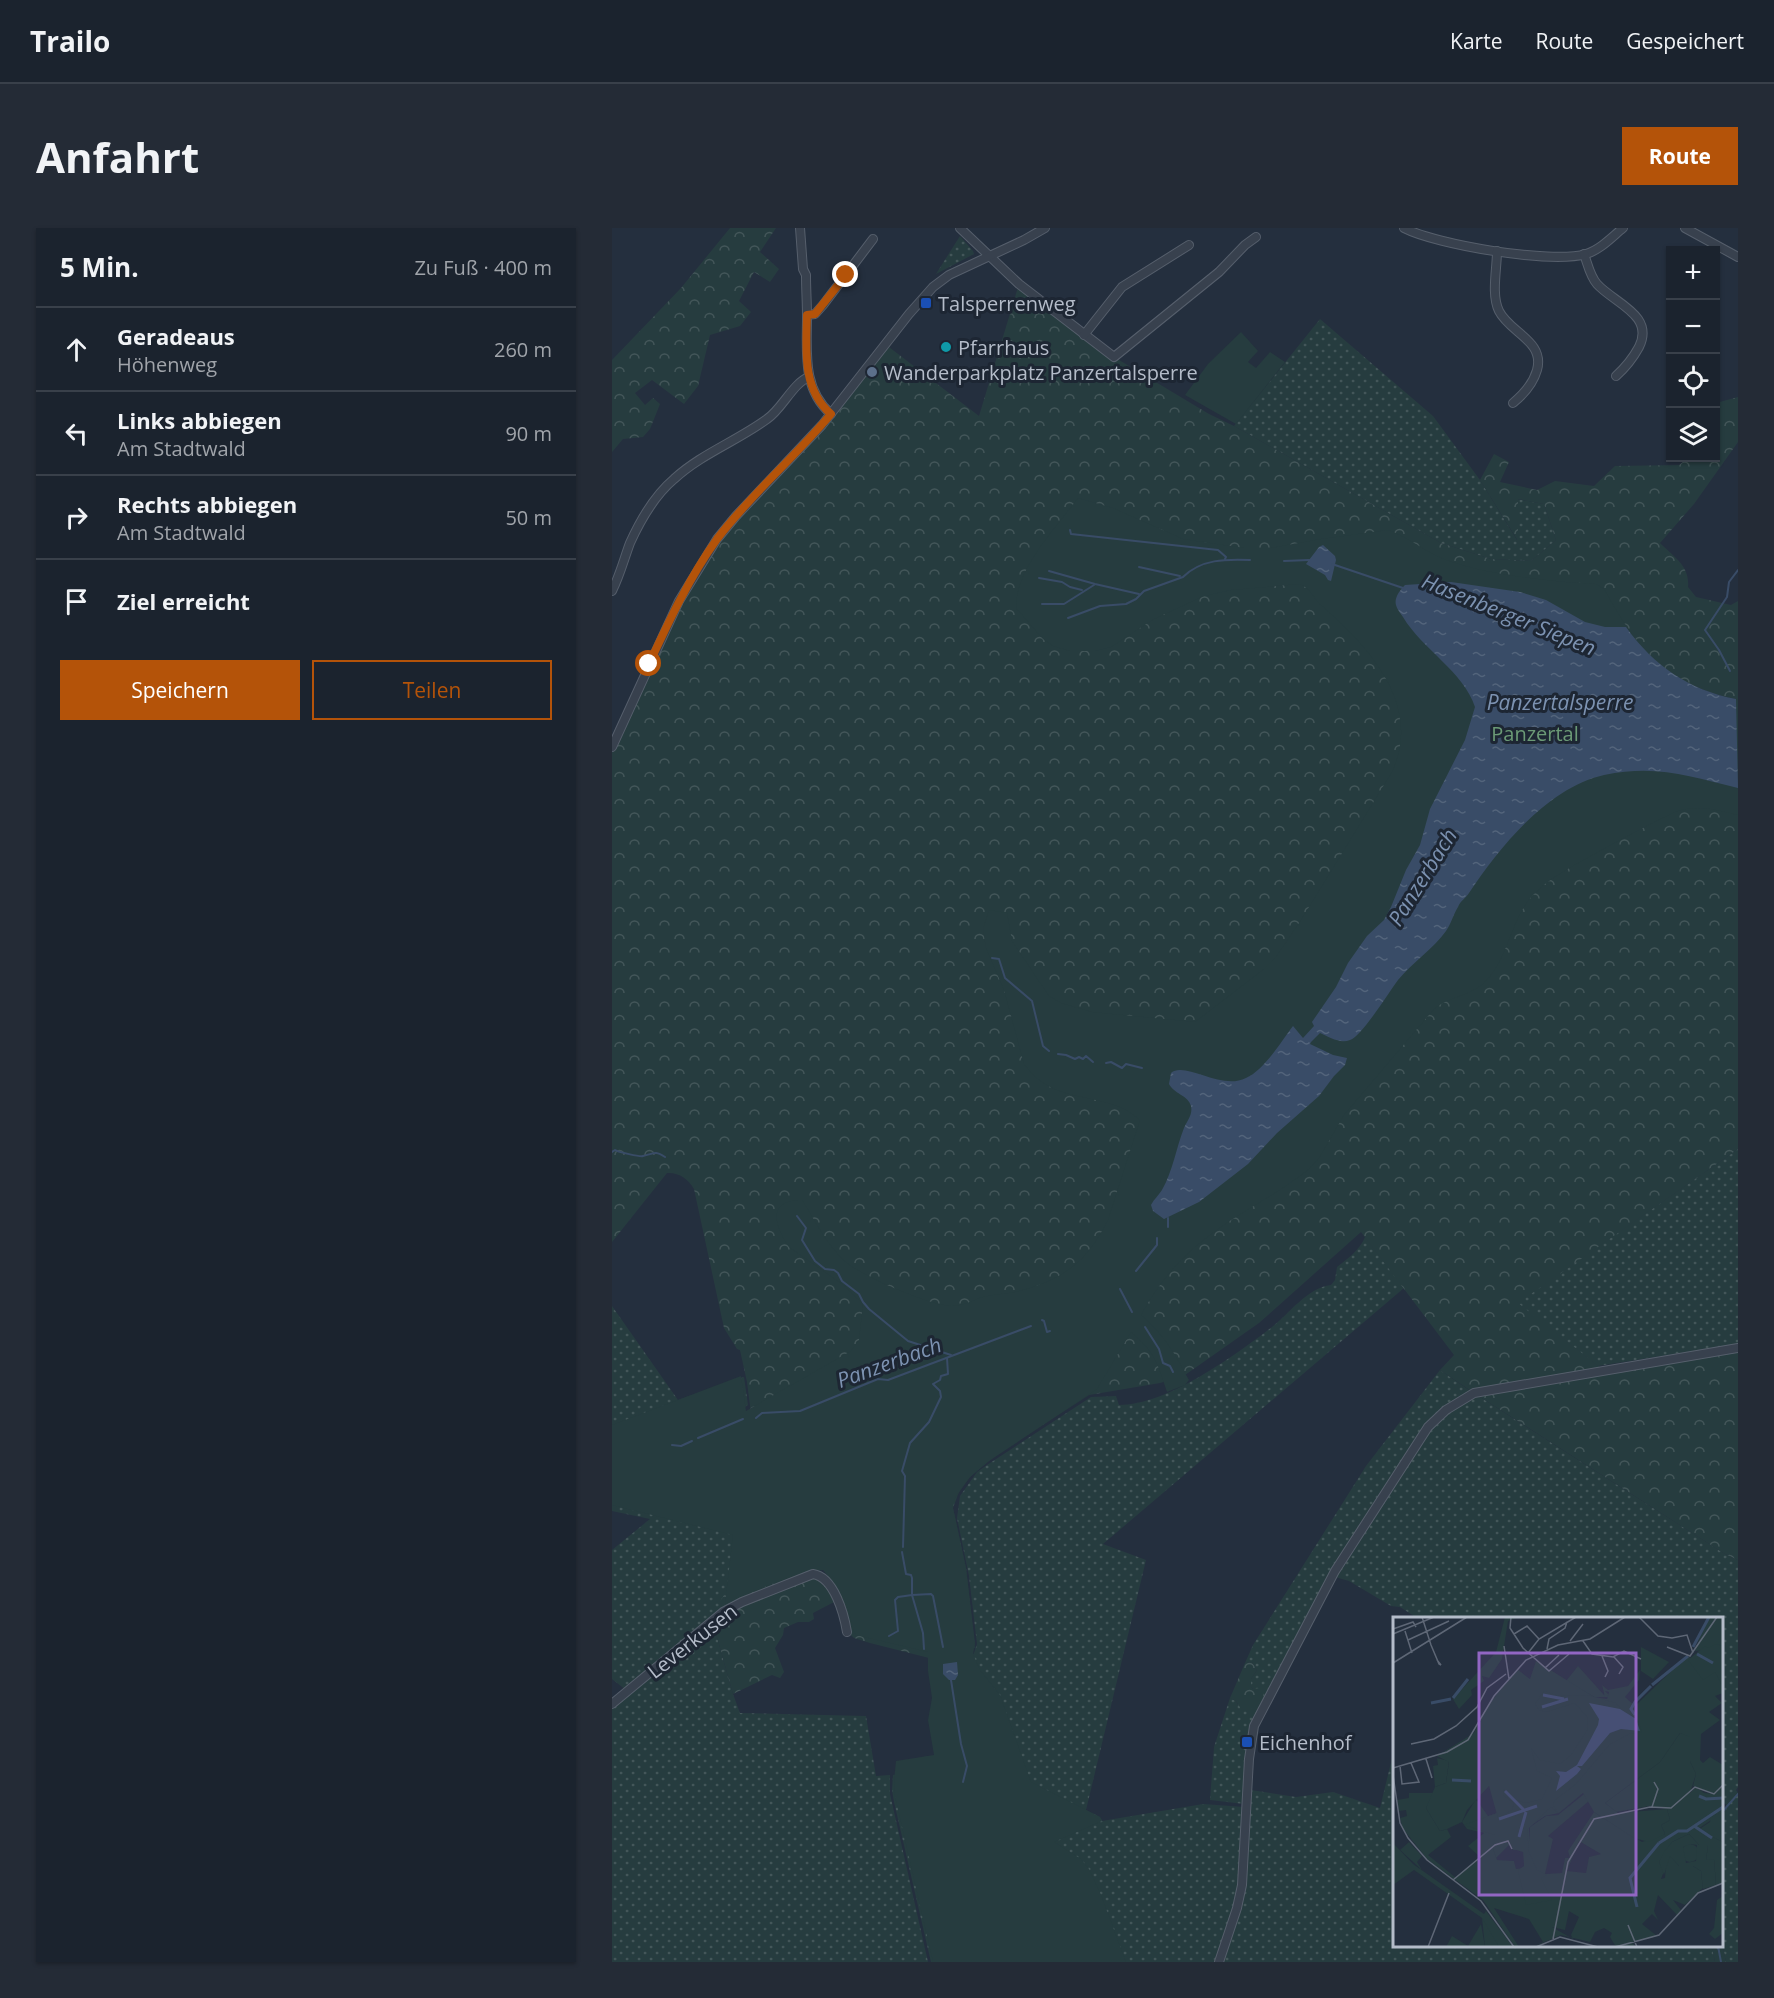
<!DOCTYPE html>
<html lang="de">
<head>
<meta charset="utf-8">
<style>
	:root { --surface:#1b232e; --page:#242b36; --text:#f1f3f6; --muted:#a0a4aa; --line:#39404a; --accent:#b45309 }
	body { margin:0; font-family:"Open Sans",sans-serif; background:var(--page); color:var(--text) }
	.controls { position:absolute; right:18px; top:18px; display:grid; overflow:hidden; border-radius:0px; box-shadow:0 2px 4px #0004 }
	.controls button { width:54px; height:54px; display:grid; place-items:center; padding:0; border:0; border-bottom:2px solid var(--line); background:var(--surface); color:var(--text); font:30px sans-serif }
	.stop { position:absolute; width:18px; height:18px; margin:-14px; border:4px solid #b45309; border-radius:50%; background:#fff }
	.stop.end { background:#b45309; border-color:#fff; box-shadow:0 2px 6px #0008 }
	.list { margin:0; padding:0; list-style:none }
	h2 { display:flex; justify-content:space-between; align-items:center; height:78px; margin:0; padding:0 24px; font-size:26px }
	h2 small { font-size:20px; font-weight:400; color:var(--muted) }
	.list li { display:grid; grid-template-columns:39px 1fr auto; gap:18px; align-items:center; box-sizing:border-box; height:84px; padding:0 24px; border-top:2px solid var(--line) }
	.list b { display:block; font-size:22px; white-space:nowrap }
	.list p { margin:0; font-size:20px; white-space:nowrap; color:var(--muted) }
	.list em { font-size:20px; font-style:normal; color:var(--muted) }
	.actions { display:flex; gap:12px; padding:18px 24px }
	.actions a { flex:1; padding:14px 0; border:2px solid var(--accent); border-radius:0px; text-align:center; font-size:21px; color:var(--accent) }
	.actions .main { background:var(--accent); color:#fff }
	.icon { flex:none; width:33px; height:33px; fill:none; stroke:currentColor; stroke-width:2; stroke-linecap:round; stroke-linejoin:round }
	.map { position:relative; flex:none; width:1126px; height:1734px; overflow:hidden; border-radius:0px }
	header { display:flex; align-items:center; gap:36px; box-sizing:border-box; height:84px; padding:0 30px; background:var(--surface); border-bottom:2px solid var(--line) }
	header strong { font-size:28px }
	nav { display:flex; gap:33px; margin-inline-start:auto; font-size:21px }
	.intro { display:flex; align-items:center; justify-content:space-between; box-sizing:border-box; height:144px; padding:0 36px }
	h1 { margin:0; font-size:42px }
	.button { padding:15px 27px; border-radius:0px; background:var(--accent); color:#fff; font-size:21px; font-weight:700 }
	main { display:flex; gap:36px; padding:0 36px }
	aside { flex:1; background:var(--surface); border-radius:0px; box-shadow:0 2px 4px #0004 }
	.map>svg:first-child { display:block }
</style>
</head>
<body>
<header>
<strong>Trailo</strong>
<nav><a>Karte</a><a>Route</a><a>Gespeichert</a></nav>
</header>
<div class="intro"><h1>Anfahrt</h1><a class="button">Route</a></div>
<main>
<aside>
<h2>5 Min.<small>Zu Fuß · 400 m</small></h2>
<ul class="list">
<li><svg class="icon" aria-label="ahead" viewBox="0 0 24 24"><path d="M12 20V5M6 11l6-6 6 6"/></svg><div><b>Geradeaus</b><p>Höhenweg</p></div><em>260 m</em></li>
<li><svg class="icon" aria-label="left" viewBox="0 0 24 24"><path d="M17 20v-9H6M10 6l-5 5 5 5"/></svg><div><b>Links abbiegen</b><p>Am Stadtwald</p></div><em>90 m</em></li>
<li><svg class="icon" aria-label="right" viewBox="0 0 24 24"><path d="M7 20v-9h11M14 6l5 5-5 5"/></svg><div><b>Rechts abbiegen</b><p>Am Stadtwald</p></div><em>50 m</em></li>
<li><svg class="icon" aria-label="arrive" viewBox="0 0 24 24"><path d="M6 21V4h12l-3 4 3 4H6"/></svg><div><b>Ziel erreicht</b></div></li>
</ul>
<div class="actions"><a class="main">Speichern</a><a>Teilen</a></div>
</aside>
<div class="map">
<svg width="1126" height="1734" viewBox="0 0 1126 1734">
	<defs>
		<pattern id="grass-dots" width="8" height="8" patternUnits="userSpaceOnUse" patternTransform="scale(1.5)"><rect width="8" height="8" fill="#263c3f"/><path d="M2 2h.1M6 6h.1" fill="none" stroke="#435659" stroke-width="1.8" stroke-linecap="round"/></pattern>
		<pattern id="forest-crowns" width="20" height="18" patternUnits="userSpaceOnUse" patternTransform="scale(1.5)"><rect width="20" height="18" fill="#263c3f"/><path d="M2 6a3 3 0 1 1 6 0M12 15a3 3 0 1 1 6 0" fill="none" stroke="#435659"/></pattern>
		<pattern id="water-ripples" width="26" height="14" patternUnits="userSpaceOnUse" patternTransform="scale(1.5)"><rect width="26" height="14" fill="#394c67"/><path d="M2 4q2-2 4 0t4 0M15 11q2-2 4 0t4 0" fill="none" stroke="#53647b"/></pattern>
	</defs>
	<rect width="100%" height="100%" fill="#242f3e"/>
	<g fill="url(#grass-dots)">
		<polygon points="348,8 361,23 362,26 324,46"/>
		<polygon points="708,91 821,188 868,252 905,312 905,271 932,276 944,312 919,333 879,331 829,315 622,198"/>
		<polygon points="1126,921 1126,1116 986,1138 905,1075"/>
		<path d="M 753,1009 L 792,1060 L 491,1316 L 534,1332 L 474,1582 L 488,1589 L 490,1593 L 591,1576 L 632,1579 L 629,1645 L 624,1677 L 605,1734 L 319,1734 L 282,1574 L 280,1562 L 281,1547 L 289,1546 L 303,1531 L 316,1528 L 346,1544 L 359,1429 L 362,1425 L 365,1416 L 357,1348 L 345,1290 L 348,1268 L 365,1244 L 375,1237 L 479,1169 L 504,1168 L 507,1177 C 555,1177 622,1128 660,1099 C 678,1085 695,1060 719,1057 L 723,1052 L 725,1039 C 735,1031 748,1022 753,1009 Z"/>
		<polygon points="0,1078 66,1172 132,1149 136,1177 131,1180 200,1343 171,1355 164,1349 159,1357 156,1355 149,1363 108,1383 14,1462 0,1451 0,1322 38,1291 0,1283"/>
		<polygon points="828,1142 860,1164 817,1194 667,1441 644,1487 632,1576 598,1572 602,1519 618,1470 624,1473 626,1477 641,1461 639,1459 639,1451 645,1442 640,1434 633,1435 641,1417 754,1238"/>
		<polygon points="865,1167 1113,1326 1126,1332 1126,1559 1124,1562 1126,1565 1126,1734 1114,1734 1110,1714 1110,1588 1114,1581 1114,1576 1110,1575 1110,1390 805,1390 788,1379 779,1378 737,1353 723,1349 811,1210 830,1188"/>
		<polygon points="101,1395 121,1466 128,1485 254,1488 264,1548 278,1547 278,1566 316,1734 0,1734 0,1480"/>
		<polygon points="782,1522 783,1718 1100,1718 1103,1734 610,1734 626,1685 639,1562 684,1569 721,1564 768,1580"/>
	</g>
	<g fill="url(#forest-crowns)">
		<polygon points="118,0 164,0 148,24 167,41 158,54 142,44 127,73 139,84 128,98 98,107 86,158 72,176 40,152 23,165 33,177 41,170 48,176 38,201 31,209 11,211 0,224 0,132 69,60"/>
		<path d="M 407,56 L 502,129 L 597,186 L 622,198 L 829,315 L 879,331 L 919,333 L 944,312 L 932,276 L 906,271 L 906,313 L 868,252 L 882,226 L 897,234 L 888,254 L 925,262 L 943,253 L 982,258 L 1003,238 L 1067,237 L 1076,230 L 1104,230 L 1104,175 L 1126,169 L 1126,214 L 1082,276 L 1048,315 C 1062,329 1078,338 1076,359 L 1084,369 L 1119,377 L 1126,373 L 1126,485 L 1124,471 C 1083,463 1051,445 1023,413 L 863,655 L 1126,560 L 1126,921 L 906,1075 L 994,1144 L 1126,1124 L 1126,1332 L 1113,1326 L 862,1165 L 828,1142 L 842,1127 L 749,1004 L 647,1095 L 573,1147 L 548,1155 L 477,1167 L 383,1228 L 358,1249 L 348,1261 L 341,1280 L 354,1340 L 363,1420 L 325,1432 L 258,1415 L 242,1410 L 235,1404 L 235,1385 L 228,1370 L 141,1201 L 135,1154 L 128,1122 L 125,1121 L 112,1100 L 82,961 C 77,951 66,944 55,945 L 0,1014 L 0,519 L 55,396 L 105,311 L 210,197 L 273,116 L 367,188 Z"/>
		<path d="M 185,1342 L 188,1348 C 209,1351 213,1354 224,1373 L 201,1385 L 202,1391 L 197,1394 L 186,1394 L 172,1400 L 171,1407 L 163,1420 L 172,1444 L 168,1450 L 160,1447 L 121,1466 L 101,1395 L 108,1383 L 108,1374 L 112,1367 L 121,1364 L 131,1370 L 149,1363 L 148,1356 L 153,1354 L 159,1357 L 164,1349 L 171,1355 L 179,1352 L 179,1346 Z"/>
		<path d="M 640,1434 L 645,1442 L 639,1451 L 639,1459 L 641,1461 L 648,1460 L 652,1462 C 651,1477 644,1481 630,1483 L 624,1473 L 618,1470 L 633,1435 Z"/>
		<polygon points="1110,1714 1114,1734 1103,1734 1100,1718 1110,1718"/>
	</g>
	<g fill="#263c3f">
		<polygon points="629,104 646,123 636,134 644,140 658,124 673,134 624,196 573,167 596,136"/>
		<path d="M 466,270 L 501,280 L 571,311 L 632,320 L 659,320 L 709,311 L 776,302 C 794,308 808,320 825,328 C 863,346 942,354 984,356 L 992,361 C 1027,423 1053,457 1126,472 L 1126,587 C 1104,582 1085,576 1063,584 C 1034,598 1005,613 977,629 C 957,640 936,651 920,668 C 898,693 896,733 871,756 C 857,768 836,769 822,781 L 732,887 L 707,930 L 697,941 C 669,964 635,980 605,1002 C 572,1025 548,1052 529,1087 C 553,1108 562,1124 577,1152 L 573,1157 L 555,1164 C 546,1136 543,1124 519,1104 L 485,1161 L 374,1235 L 358,1249 L 343,1270 L 341,1280 L 354,1340 L 363,1415 L 361,1426 L 368,1442 L 388,1467 L 419,1554 L 488,1589 L 490,1593 L 442,1614 L 469,1631 L 477,1641 L 489,1667 L 514,1734 L 321,1734 L 283,1568 L 282,1552 L 284,1533 L 322,1527 L 316,1492 L 320,1470 L 316,1443 L 316,1424 L 244,1407 C 239,1400 240,1396 238,1388 C 234,1372 222,1355 211,1342 C 176,1347 145,1362 113,1376 L 121,1307 L 0,1277 L 0,1197 L 129,1148 L 134,1183 L 239,1123 L 247,1112 L 251,1076 L 230,1056 L 177,1019 C 162,997 155,972 190,972 C 204,994 215,1018 235,1035 C 252,1049 319,1078 340,1078 C 352,1078 360,1072 371,1069 C 383,1066 395,1066 407,1063 C 452,1051 475,1034 496,992 L 528,892 C 523,888 518,884 512,881 C 476,864 439,874 412,836 L 392,762 L 374,720 L 371,701 L 377,682 L 395,685 L 400,713 L 437,768 L 449,775 L 480,784 L 583,794 L 652,741 L 664,729 L 689,692 L 780,544 C 811,477 757,419 710,378 C 702,371 698,360 688,356 L 619,362 L 592,368 L 542,391 L 499,419 L 483,423 L 458,423 L 441,418 L 431,411 L 404,380 C 404,340 443,301 466,270 Z"/>
	</g>
	<g fill="url(#water-ripples)">
		<polygon points="711,317 723,328 724,332 719,353 716,352 713,347 694,336 707,319"/>
		<path d="M 839,354 L 908,364 L 934,372 L 973,394 L 993,399 L 1014,399 C 1042,438 1077,462 1124,471 L 1126,560 C 1077,548 1044,536 992,547 C 935,560 888,619 857,665 C 854,670 848,673 846,679 C 841,687 839,696 834,703 C 822,720 800,735 786,752 C 777,764 750,808 738,812 C 728,816 717,809 708,805 L 699,814 L 698,816 L 721,827 L 735,830 L 733,837 L 722,848 L 707,868 L 665,905 L 636,936 L 587,974 L 552,991 L 541,983 L 539,977 C 542,971 547,967 550,962 C 561,943 564,920 572,900 C 575,893 581,887 579,878 C 576,867 562,866 557,856 L 559,845 C 573,833 609,863 634,850 C 652,842 669,814 681,798 L 691,810 L 702,798 L 700,794 L 724,759 L 736,735 L 755,708 L 772,692 L 779,679 L 794,642 L 808,617 L 818,581 L 853,512 L 863,479 C 852,444 810,421 791,389 C 789,386 785,381 784,377 C 782,370 788,362 793,357 Z"/>
		<polygon points="345,1434 346,1447 343,1452 337,1452 331,1446 331,1436"/>
	</g>
	<g fill="none" stroke-linecap="round" stroke-linejoin="round">
		<g stroke="#394c67" stroke-width="2">
			<polyline points="458,302 459,306 606,322 614,329 613,331"/>
			<polyline points="672,333 697,332"/>
			<polyline points="720,336 791,360"/>
			<polyline points="527,339 568,348"/>
			<polyline points="437,343 483,356 527,366"/>
			<polyline points="427,350 450,354 458,359 470,362"/>
			<polyline points="430,376 452,376 482,357"/>
			<path d="M 456,390 L 488,378 L 514,376 L 524,371 L 532,363 L 571,349 C 589,331 614,331 638,332"/>
			<polyline points="1118,443 1107,422 1093,402 1115,369 1117,354 1126,342"/>
			<polyline points="380,730 387,731 393,750 420,773 431,818 437,823"/>
			<polyline points="446,826 454,827 463,831 467,829 471,831 474,828 481,834"/>
			<polyline points="494,835 499,834 510,840 514,836 530,840"/>
			<path d="M 0,924 L 3,922 C 6,924 28,929 31,928 C 42,926 42,922 53,929"/>
			<polyline points="185,988 194,1000 190,1012 203,1033 213,1041 222,1042 226,1045 230,1053 247,1066 251,1074 257,1081 296,1113 339,1127"/>
			<polyline points="556,999 556,990"/>
			<polyline points="524,1043 545,1017 545,1010"/>
			<polyline points="508,1061 520,1084"/>
			<polyline points="430,1092 432,1093 435,1104 438,1103"/>
			<polyline points="533,1099 547,1121 551,1135 558,1138 561,1144"/>
			<polyline points="144,1190 150,1185 188,1183 266,1151 276,1152 419,1098"/>
			<polyline points="86,1210 131,1191"/>
			<polyline points="60,1217 69,1218 80,1213"/>
			<polyline points="291,1319 293,1248 290,1243 298,1215 317,1194 329,1169 328,1163 321,1156 328,1152 329,1148 336,1146 335,1130"/>
			<polyline points="290,1324 294,1346 299,1347 300,1350 300,1367 319,1366 321,1368 331,1419"/>
			<polyline points="277,1408 286,1403 283,1372 286,1369 300,1367 311,1405 312,1421"/>
			<polyline points="339,1452 349,1516 355,1538 351,1554"/>
			<polyline points="1110,1584 1126,1566"/>
			<polyline points="1106,1718 1109,1734"/>
		</g>
		<defs>
			<g id="minor">
				<path d="M 188,0 L 191,41 L 194,47 C 194,61 195,75 195,89 C 195,124 190,161 219,186"/>
				<polyline points="348,0 407,56 502,129 607,44 633,17 644,9"/>
				<path d="M 792,0 C 825,17 939,36 974,26 C 988,22 1000,9 1011,0"/>
				<polyline points="1073,0 1126,29"/>
				<path d="M 885,23 C 885,41 879,67 887,83 C 898,105 933,113 925,142 C 921,156 912,166 901,175"/>
				<path d="M 972,26 C 976,37 978,48 985,56 C 1002,75 1043,87 1027,119 C 1021,130 1014,139 1004,148"/>
				<polyline points="195,87 203,86 211,77 261,11"/>
				<polyline points="472,107 510,59 577,17"/>
				<path d="M 0,363 C 8,347 12,331 18,315 C 28,293 43,267 62,251 C 89,226 125,213 155,191 C 170,181 181,155 197,149"/>
				<polyline points="0,519 67,373 105,311 124,288 210,197 297,86 321,59 337,47 412,12 433,0"/>
				<path d="M 0,1476 L 111,1384 L 130,1374 L 201,1346 C 222,1349 232,1386 235,1404"/>
				<polyline points="607,1734 625,1680 630,1657 637,1531 642,1498 723,1343 816,1199 834,1182 862,1165 1126,1120"/>
			</g>
		</defs>
		<use href="#minor" stroke="#565f6c" stroke-width="10"/>
		<use href="#minor" stroke="#38414e" stroke-width="8"/>
	</g>
	<g fill="none" stroke-linecap="round" stroke-linejoin="round">
		<path stroke="#b45309" stroke-width="8" d="M 37,436 C 57,393 77,350 105,311 C 139,266 183,229 219,186 C 190,161 194,122 195,87 L 203,86 L 234,47"/>
	</g>
	<g fill="#1a4fb4" stroke="#1d2633" stroke-width="2">
		<rect x="308" y="69" width="12" height="12" rx="3"/>
		<rect x="629" y="1508" width="12" height="12" rx="3"/>
	</g>
	<circle fill="#0f9aa8" stroke="#1d2633" stroke-width="2" cx="334" cy="119" r="6"/>
	<circle fill="#5c6f8a" stroke="#1d2633" stroke-width="2" cx="260" cy="144" r="6"/>
	<g text-anchor="middle" dominant-baseline="central" stroke-width="6" stroke-linejoin="round" paint-order="stroke">
		<g font-size="20" fill="#b4bcc9" stroke="#1d2633" text-anchor="start">
			<text x="326" y="75">Talsperrenweg</text>
			<text x="346" y="119">Pfarrhaus</text>
			<text x="272" y="144">Wanderparkplatz Panzertalsperre</text>
			<text x="647" y="1514">Eichenhof</text>
		</g>
		<g font-size="20" fill="#6b9a76" stroke="#1d2633">
			<text x="923" y="505">Panzertal</text>
		</g>
		<g font-size="20" fill="#b4bcc9" stroke="#1d2633">
			<text transform="translate(80 1413) rotate(-38)">Leverkusen</text>
		</g>
		<g font-size="21" font-style="italic" fill="#7c92b1" stroke="#1d2633">
			<text transform="translate(897 386) rotate(22)">Hasenberger Siepen</text>
			<text x="948" y="474">Panzertalsperre</text>
			<text transform="translate(810 649) rotate(-58)">Panzerbach</text>
			<text transform="translate(277 1134) rotate(-20)">Panzerbach</text>
		</g>
	</g>
	<g transform="translate(781 1389)">
		<rect width="330" height="330" fill="#242f3e"/>
		<path d="M 185,49 L 211,78 L 212,74 L 218,80 L 201,80 L 173,64 ZM 287,116 L 297,119 L 297,144 L 303,157 L 297,176 L 303,170 L 311,176 L 322,177 L 330,168 L 330,195 L 305,212 L 330,225 L 330,266 L 323,268 L 321,243 L 313,243 L 315,228 L 306,228 L 296,217 L 279,225 L 266,245 L 271,254 L 268,262 L 272,261 L 273,244 L 277,238 L 286,249 L 300,249 L 308,254 L 310,271 L 292,288 L 280,283 L 288,293 L 284,298 L 265,278 L 261,294 L 265,303 L 259,297 L 249,307 L 264,319 L 228,328 L 240,326 L 242,330 L 223,330 L 217,320 L 219,316 L 211,311 L 202,315 L 197,325 L 168,318 L 140,330 L 150,325 L 136,302 L 101,291 L 126,330 L 122,330 L 90,283 L 35,243 L 10,212 L 7,201 L 14,199 L 13,193 L 6,194 L 4,183 L 16,181 L 16,176 L 41,176 L 33,191 L 47,214 L 54,212 L 58,220 L 35,238 L 63,261 L 88,241 L 75,229 L 91,216 L 74,212 L 69,205 L 83,182 L 95,199 L 104,196 L 114,222 L 100,230 L 104,243 L 121,244 L 123,252 L 134,251 L 137,210 L 153,199 L 165,198 L 191,177 L 196,184 L 155,219 L 160,222 L 152,257 L 169,256 L 172,241 L 177,241 L 175,234 L 201,195 L 249,225 L 272,217 L 268,208 L 277,203 L 274,192 L 257,189 L 223,195 L 212,186 L 267,145 ZM 186,224 L 208,237 L 196,240 L 193,256 L 174,254 ZM 176,294 L 186,300 L 178,318 L 180,322 L 159,310 L 172,313 ZM 44,141 L 56,144 L 53,166 L 42,170 L 40,149 L 45,148 ZM 16,225 L 29,239 L 24,245 L 29,253 L 7,233 ZM288 236a9 9 0 1 1 18 0a9 9 0 1 1-18 0ZM 89,301 L 97,311 L 106,330 L 92,330 Z" fill="#263c3f" fill-rule="evenodd"/>
		<path d="M 112,0 L 127,0 L 115,4 L 109,42 L 96,61 L 89,59 L 91,64 L 78,73 L 79,78 L 66,92 L 60,82 L 103,35 ZM 314,0 L 330,0 L 330,31 L 302,34 ZM 294,39 L 322,54 L 330,69 L 330,76 L 322,79 L 329,86 L 316,95 L 327,103 L 308,117 L 307,143 L 310,146 L 317,140 L 330,148 L 330,166 L 322,177 L 300,169 L 303,157 L 297,144 L 297,120 L 287,116 L 267,145 L 212,186 L 225,196 L 274,192 L 277,203 L 268,208 L 272,217 L 256,225 L 241,221 L 201,195 L 190,176 L 166,196 L 152,199 L 136,210 L 136,233 L 120,233 L 117,227 L 103,241 L 100,231 L 106,205 L 96,169 L 74,193 L 69,205 L 54,212 L 47,214 L 33,191 L 42,170 L 53,166 L 56,145 L 44,139 L 81,116 L 95,88 L 124,52 L 137,62 L 143,44 L 201,80 L 214,82 L 216,75 L 212,74 L 212,80 L 209,68 L 215,73 L 235,69 L 247,53 L 246,63 L 232,80 L 242,89 ZM 330,195 L 330,225 L 305,213 L 317,205 L 318,200 ZM 296,217 L 306,228 L 315,228 L 313,243 L 321,242 L 323,268 L 310,272 L 308,254 L 300,249 L 286,249 L 277,239 L 271,258 L 266,245 L 271,235 L 279,225 ZM 298,227 L 304,228 L 303,244 L 293,246 L 290,230 ZM 0,226 L 20,247 L 91,297 L 93,294 L 120,330 L 106,330 L 89,301 L 21,253 L 0,268 ZM 330,279 L 330,316 L 322,322 L 316,317 L 321,311 L 324,283 ZM 88,307 L 92,330 L 53,330 L 59,319 L 75,329 Z" fill="#263c3f" fill-rule="evenodd"/>
		<path d="M 323,27 L 330,29 L 330,70 L 322,55 L 310,63 L 295,43 L 312,29 L 315,31 ZM 151,74 L 166,79 L 194,78 L 223,86 L 233,98 L 244,102 L 249,115 L 236,117 L 216,128 L 183,167 L 162,183 L 160,188 L 166,197 L 158,190 L 134,213 L 136,235 L 144,253 L 154,258 L 148,261 L 159,283 L 133,288 L 125,253 L 131,249 L 130,235 L 120,232 L 117,225 L 102,228 L 102,218 L 71,208 L 104,196 L 105,201 L 119,193 L 121,186 L 110,178 L 111,172 L 120,182 L 133,186 L 149,182 L 159,161 L 144,154 L 138,131 L 147,143 L 167,147 L 178,138 L 195,112 L 194,100 L 182,86 L 153,95 L 146,93 L 142,87 Z" fill="#263c3f"/>
		<path d="M 248,30 L 276,45 L 260,62 L 248,54 Z" fill="#263c3f"/>
		<path d="M 196,86 L 227,92 L 243,102 L 247,114 L 228,112 L 217,116 L 189,149 L 184,149 L 188,152 L 184,157 L 163,174 L 167,159 L 163,154 L 173,155 L 184,148 L 205,108 L 206,102 Z" fill="#394c67"/>
		<path fill="none" stroke="#394c67" stroke-width="3" d="M 300,30 L 316,0M 304,37 L 320,46M 259,68 L 295,39M 150,78 L 171,82M 60,81 L 75,62M 38,86 L 58,82M 149,90 L 175,82M 242,98 L 238,92 L 242,85 L 258,69M 59,163 L 78,164M 112,174 L 131,193M 306,179 L 313,182 L 330,181M 106,202 L 144,189M 301,209 L 319,221M 126,220 L 133,195M 266,226 L 285,214 L 294,214 L 330,190M 244,290 L 237,261 L 266,226"/>
		<path fill="none" stroke="#5e6776" stroke-width="1.5" d="M 29,0 L 38,28 L 46,47 L 48,48 L 44,43M 118,0 L 117,11 L 130,31 L 156,54 L 176,37M 246,0 L 265,19 L 279,21 L 294,18 L 300,36M 0,12 L 20,5 L 23,10M 12,14 L 19,36M 0,17 L 41,0M 121,17 L 134,9 L 146,22M 15,23 L 56,4M 177,24 L 190,7M 190,24 L 199,37 L 220,40 L 231,34 L 248,42M 111,29 L 116,62M 274,30 L 297,39 L 324,0M 154,32 L 156,22 L 172,11 L 174,5M 135,36 L 146,22 L 183,0M 209,39 L 215,54 L 212,60M 221,40 L 230,50 L 226,57M 0,46 L 74,0M 152,51 L 166,38M 18,127 L 41,122 L 63,109 L 84,90 L 94,71 L 113,57M 33,142 L 39,161M 7,149 L 9,167 L 26,165 L 18,146M 0,151 L 54,135 L 75,123 L 101,79 L 133,43 L 165,28 L 197,22 L 232,0M 0,158 L 7,206 L 15,221 L 34,243 L 88,284 L 121,330M 259,190 L 265,172 L 261,165M 60,263 L 102,228 L 115,224 L 119,232M 235,308 L 244,330M 160,322 L 175,245 L 201,202 L 257,190 L 278,191 L 302,170 L 321,177 L 330,168M 35,330 L 56,276M 143,330 L 167,320 L 205,330M 222,330 L 266,318 L 305,276 L 330,266"/>
		<path fill="#9266c3" fill-opacity="0.15" stroke="#9266c3" stroke-width="3" d="M 86,36 L 243,36 L 243,278 L 86,278 Z"/>
		<rect width="330" height="330" fill="none" stroke="#b4bcc9" stroke-width="3"/>
	</g>
</svg>
<div class="controls">
<button>+</button>
<button>−</button>
<button><svg class="icon" aria-label="locate" viewBox="0 0 24 24"><circle cx="12" cy="12" r="6"/><path d="M12 2v4M12 18v4M2 12h4M18 12h4"/></svg></button>
<button><svg class="icon" aria-label="layers" viewBox="0 0 24 24"><path d="M12 4l9 5-9 5-9-5zM3 14l9 5 9-5"/></svg></button>
</div>
<div class="stop" style="left:37px;top:436px"></div>
<div class="stop end" style="left:234px;top:47px"></div>
</div>
</main>
</body>
</html>
